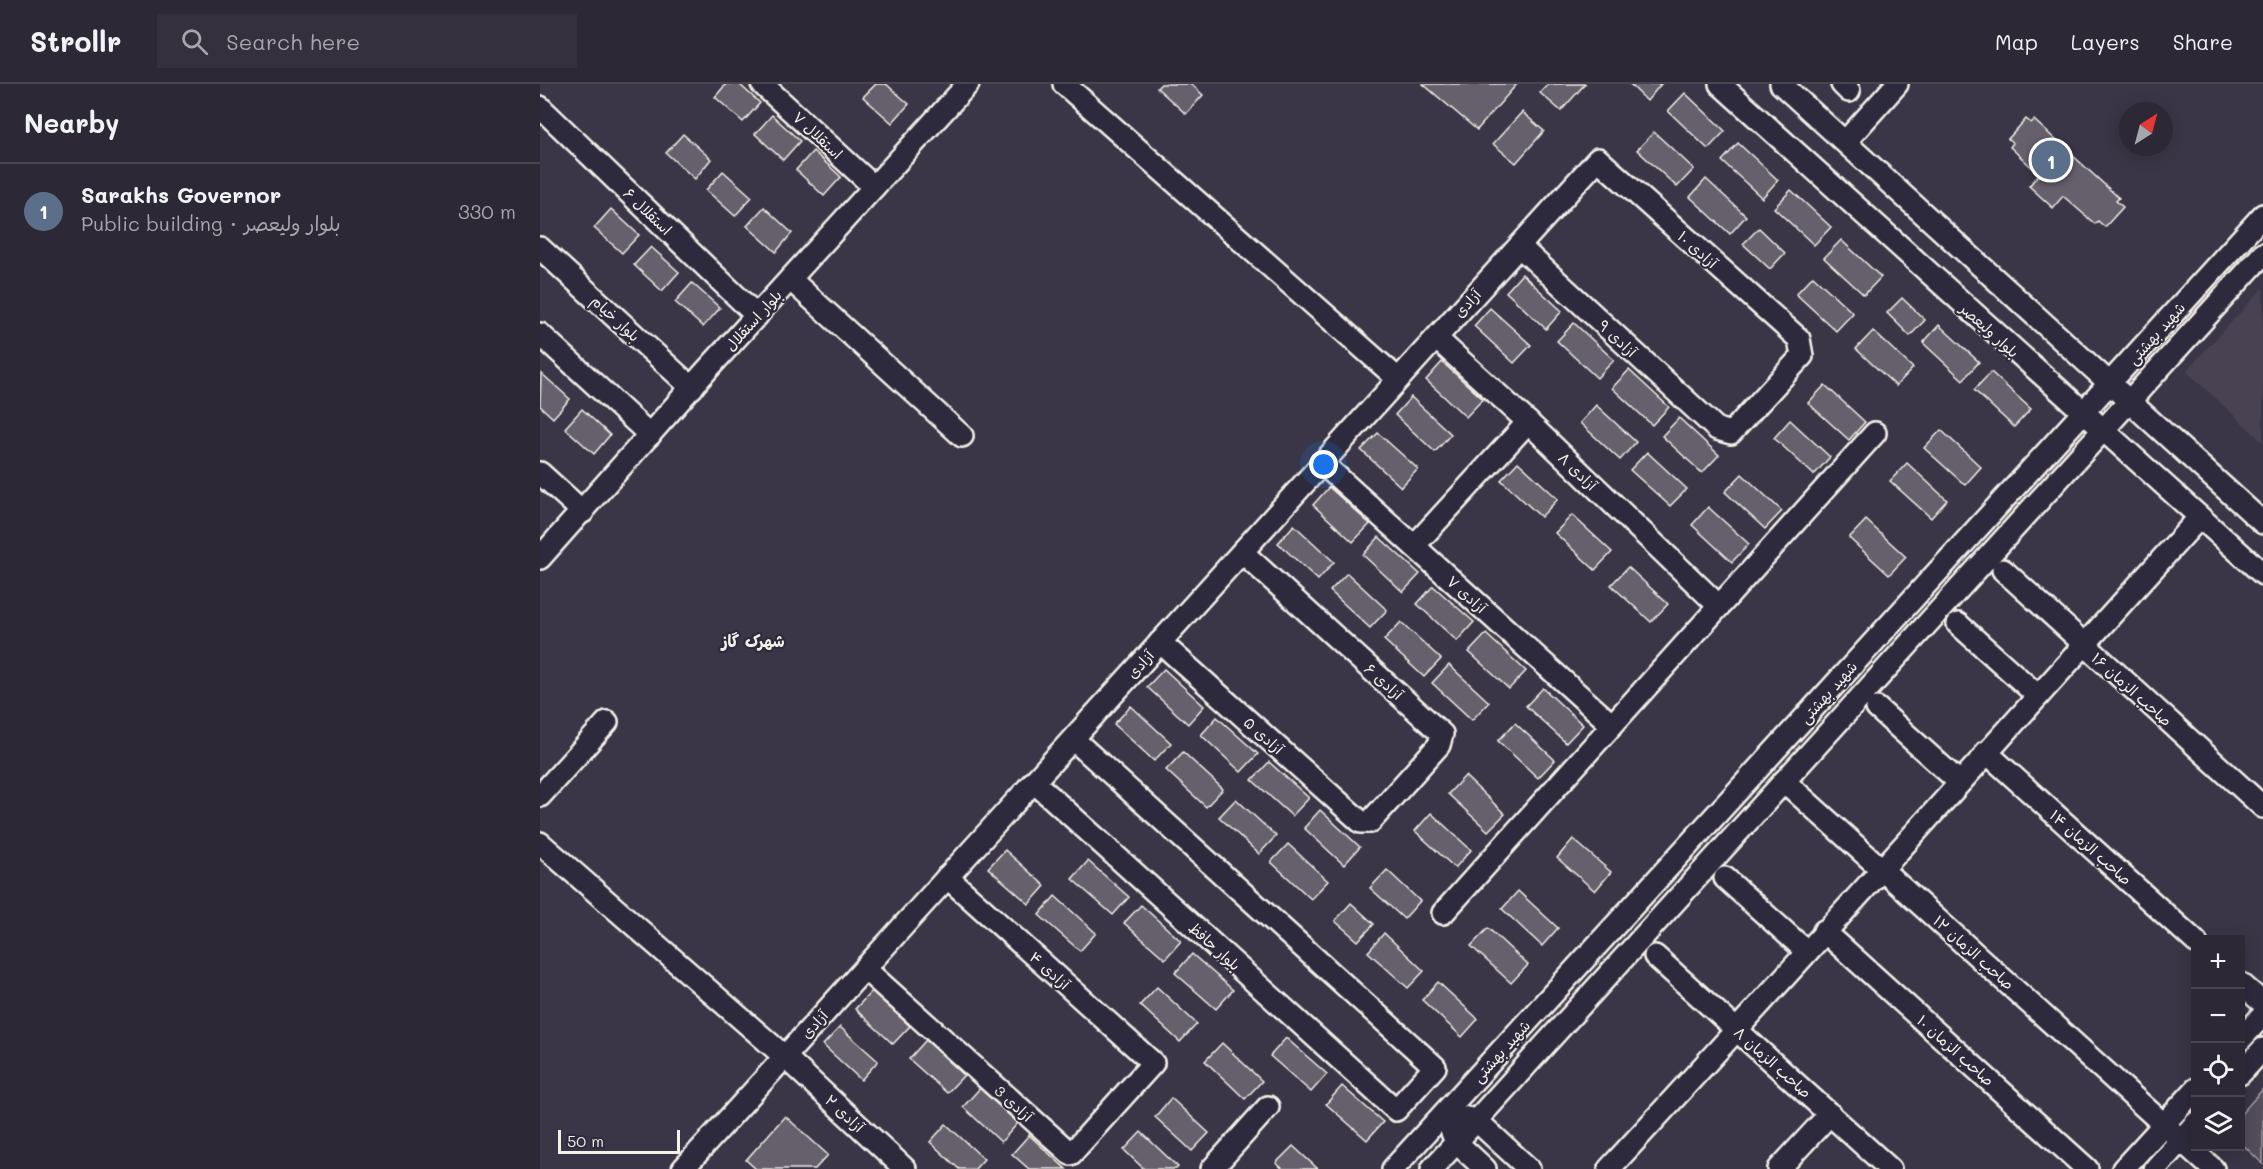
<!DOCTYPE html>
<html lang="en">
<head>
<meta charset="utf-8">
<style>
	:root { --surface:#2c2835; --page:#34303d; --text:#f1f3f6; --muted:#a6a6ad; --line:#484450; --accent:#ffd166 }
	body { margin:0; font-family:Mali,"Playpen Sans Arabic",sans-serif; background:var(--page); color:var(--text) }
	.controls { position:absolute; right:18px; bottom:18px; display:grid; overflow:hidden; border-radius:0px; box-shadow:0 3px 15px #0003 }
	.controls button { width:54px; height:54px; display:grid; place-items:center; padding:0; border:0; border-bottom:2px solid var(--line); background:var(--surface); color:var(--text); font:30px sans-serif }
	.compass { position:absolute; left:1579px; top:18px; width:54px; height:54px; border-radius:50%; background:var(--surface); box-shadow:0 3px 15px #0003; rotate:36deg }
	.scale { position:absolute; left:18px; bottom:15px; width:122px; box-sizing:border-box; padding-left:6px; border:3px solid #f4f1e8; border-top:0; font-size:16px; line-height:21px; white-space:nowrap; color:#f4f1e8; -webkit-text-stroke:4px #2f2a3d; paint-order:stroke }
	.you { position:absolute; left:784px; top:381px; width:21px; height:21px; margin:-15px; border:4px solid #fff; border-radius:50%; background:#1a73e8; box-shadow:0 0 0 9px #1a73e833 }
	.badge { display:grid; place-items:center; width:39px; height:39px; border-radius:50%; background:var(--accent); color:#fff; font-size:20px; font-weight:700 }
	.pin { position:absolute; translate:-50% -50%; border:3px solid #fff; box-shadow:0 2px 6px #0006 }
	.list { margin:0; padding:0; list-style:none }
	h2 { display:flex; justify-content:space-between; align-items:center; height:78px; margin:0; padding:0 24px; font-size:26px }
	h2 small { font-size:20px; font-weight:400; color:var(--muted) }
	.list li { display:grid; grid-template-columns:39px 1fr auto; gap:18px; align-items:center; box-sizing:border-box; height:96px; padding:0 24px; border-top:2px solid var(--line) }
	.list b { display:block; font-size:22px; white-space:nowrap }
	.list p { margin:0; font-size:20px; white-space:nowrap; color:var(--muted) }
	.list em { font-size:20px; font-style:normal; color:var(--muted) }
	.icon { flex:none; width:33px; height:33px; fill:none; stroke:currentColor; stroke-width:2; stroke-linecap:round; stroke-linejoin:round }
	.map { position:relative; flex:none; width:1723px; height:1085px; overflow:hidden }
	header { display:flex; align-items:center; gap:36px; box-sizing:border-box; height:84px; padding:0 30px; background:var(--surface); border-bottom:2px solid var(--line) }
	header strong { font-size:28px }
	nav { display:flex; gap:33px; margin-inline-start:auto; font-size:21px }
	.search { width:420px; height:54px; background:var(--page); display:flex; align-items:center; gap:15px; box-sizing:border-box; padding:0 21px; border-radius:0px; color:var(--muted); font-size:22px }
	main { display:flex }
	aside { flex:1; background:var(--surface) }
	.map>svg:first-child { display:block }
</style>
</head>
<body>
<header>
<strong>Strollr</strong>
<div class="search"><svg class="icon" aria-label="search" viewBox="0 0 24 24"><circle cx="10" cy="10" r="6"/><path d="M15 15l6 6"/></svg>Search here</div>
<nav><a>Map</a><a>Layers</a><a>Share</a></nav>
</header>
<main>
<aside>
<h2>Nearby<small></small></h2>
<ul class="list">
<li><span class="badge" style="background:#5c6f8a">1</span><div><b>Sarakhs Governor</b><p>Public building · بلوار ولیعصر</p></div><em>330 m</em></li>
</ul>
</aside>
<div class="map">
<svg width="1723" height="1085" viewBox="0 0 1723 1085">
	<rect width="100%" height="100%" fill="#3b3647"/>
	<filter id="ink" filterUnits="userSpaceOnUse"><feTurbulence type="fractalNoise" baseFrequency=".0167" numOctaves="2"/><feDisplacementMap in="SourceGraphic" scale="12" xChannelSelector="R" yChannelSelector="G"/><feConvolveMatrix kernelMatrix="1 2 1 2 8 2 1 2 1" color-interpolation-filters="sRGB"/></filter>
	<g filter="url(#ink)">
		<polygon fill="#484352" points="1723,204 1723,358 1646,287"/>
		<polygon fill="#534e5c" stroke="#a4a0a2" stroke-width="1.5" points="1723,1005 1723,1080 1700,1058 1701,1030"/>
		<g fill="#65616c" stroke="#f4f1e8" stroke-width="1.5">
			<polygon points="186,0 199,0 220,19 203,38 175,13"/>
			<polygon points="336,0 346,0 369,20 352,39 323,13"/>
			<polygon points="621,0 651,0 663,11 646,30 617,4"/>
			<polygon points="883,0 977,0 937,46"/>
			<polygon points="1008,0 1045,0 1021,27 1000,9"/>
			<polygon points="1090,0 1121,0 1107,17"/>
			<polygon points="1145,9 1185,47 1168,65 1128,27"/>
			<polygon points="982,28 1004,47 976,79 953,60"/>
			<polygon points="232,31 260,57 243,76 215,50"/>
			<polygon points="1486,35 1491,39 1494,36 1579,114 1576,117 1583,123 1565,143 1558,137 1555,140 1523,112 1513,124 1489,102 1499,90 1470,63 1473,59 1468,55"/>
			<polygon points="1114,48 1154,85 1137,103 1097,66"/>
			<polygon points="143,50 171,75 155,95 126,69"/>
			<polygon points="1198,59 1238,96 1222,114 1182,77"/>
			<polygon points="273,67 301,93 284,112 256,86"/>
			<polygon points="183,87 212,113 195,132 166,106"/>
			<polygon points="1166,95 1206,132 1190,150 1150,113"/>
			<polygon points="1251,106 1291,143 1274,161 1234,124"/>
			<polygon points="224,123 252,149 236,168 207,142"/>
			<polygon points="71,125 99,151 82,169 54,144"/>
			<polygon points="1219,144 1245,169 1230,185 1203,160"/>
			<polygon points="1301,156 1341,193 1324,211 1284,174"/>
			<polygon points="111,163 139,188 122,207 94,181"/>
			<polygon points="982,190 1022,227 1006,245 966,208"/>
			<polygon points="1273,192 1313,229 1296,247 1256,210"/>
			<polygon points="152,199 180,224 163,243 135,218"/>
			<polygon points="1362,214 1385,236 1370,252 1347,229"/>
			<polygon points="950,224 991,261 974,279 934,242"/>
			<polygon points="1034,239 1074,276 1057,294 1017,257"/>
			<polygon points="1399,241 1439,278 1423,296 1383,259"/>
			<polygon points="1333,247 1373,284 1356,302 1316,265"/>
			<polygon points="902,278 943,315 926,333 886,296"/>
			<polygon points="1089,286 1129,323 1112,341 1072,304"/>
			<polygon points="1451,288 1491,325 1474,343 1434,306"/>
			<polygon points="1,289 30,315 13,334 0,322"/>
			<polygon points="1285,301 1325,338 1309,356 1268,319"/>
			<polygon points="871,313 911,350 895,368 855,331"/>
			<polygon points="1056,321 1096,358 1080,376 1040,339"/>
			<polygon points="42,325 70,351 54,370 25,344"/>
			<polygon points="1139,334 1179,371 1162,389 1122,352"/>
			<polygon points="1250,336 1290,373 1274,391 1234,354"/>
			<polygon points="1401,346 1441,383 1425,401 1384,364"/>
			<polygon points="838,349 878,385 861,403 821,366"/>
			<polygon points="1107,368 1147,405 1130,422 1090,386"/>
			<polygon points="978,378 1018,415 1001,433 961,396"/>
			<polygon points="1367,379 1407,416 1391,434 1350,397"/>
			<polygon points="1202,390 1242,427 1225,445 1185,408"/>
			<polygon points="789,403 830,440 813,458 773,421"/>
			<polygon points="1168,423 1209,460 1192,478 1152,441"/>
			<polygon points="1032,431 1072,468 1055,486 1015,449"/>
			<polygon points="1326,436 1366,473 1349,491 1309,454"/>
			<polygon points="754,441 794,478 778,496 738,459"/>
			<polygon points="839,453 880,490 863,508 823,471"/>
			<polygon points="1088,483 1128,520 1111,538 1071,501"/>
			<polygon points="807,489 847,526 830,544 790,507"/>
			<polygon points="893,502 934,538 917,557 877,520"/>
			<polygon points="861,538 901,575 884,593 844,556"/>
			<polygon points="946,550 986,587 969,605 929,568"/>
			<polygon points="909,581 949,618 932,636 892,599"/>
			<polygon points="624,585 664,622 648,640 607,603"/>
			<polygon points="1003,604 1043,641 1026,659 986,622"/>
			<polygon points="591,622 631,659 614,677 574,640"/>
			<polygon points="677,633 718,670 701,688 661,651"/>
			<polygon points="975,639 1015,676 998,694 958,657"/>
			<polygon points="643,668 683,705 666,723 626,686"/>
			<polygon points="729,678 769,714 752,732 712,696"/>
			<polygon points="925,692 965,730 948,747 908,710"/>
			<polygon points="696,715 736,752 719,770 679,733"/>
			<polygon points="780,726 820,763 804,781 764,744"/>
			<polygon points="891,729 931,766 915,784 875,747"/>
			<polygon points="1033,755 1071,788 1055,807 1017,774"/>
			<polygon points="748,760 788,797 771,815 731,778"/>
			<polygon points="465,766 505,802 489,820 448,784"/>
			<polygon points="548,777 589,813 573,831 532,795"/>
			<polygon points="847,786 880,817 864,835 830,804"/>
			<polygon points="978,807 1018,844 1002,862 962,825"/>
			<polygon points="515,812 556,849 540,867 499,831"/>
			<polygon points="811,819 834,840 818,857 795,837"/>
			<polygon points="601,821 641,857 625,875 584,839"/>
			<polygon points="948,844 988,881 971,899 931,862"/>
			<polygon points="844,849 884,887 868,904 828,868"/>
			<polygon points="652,870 693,906 676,925 635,889"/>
			<polygon points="898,898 938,935 922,953 882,916"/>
			<polygon points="617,903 657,940 640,958 600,921"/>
			<polygon points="332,907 370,942 353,960 315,925"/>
			<polygon points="300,943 338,977 321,996 283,961"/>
			<polygon points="746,954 787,990 771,1008 730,972"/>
			<polygon points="386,956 424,991 407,1009 369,975"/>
			<polygon points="682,959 722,997 705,1015 665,977"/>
			<polygon points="802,1002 843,1038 827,1056 786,1020"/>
			<polygon points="440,1004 478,1039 461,1058 423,1023"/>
			<polygon points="631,1014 669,1049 652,1067 615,1033"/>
			<polygon points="245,1032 288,1071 275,1085 216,1085 206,1076"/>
			<polygon points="406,1040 444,1075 435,1085 419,1085 390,1058"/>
			<polygon points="601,1048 638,1083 636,1085 604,1085 584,1066"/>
			<polygon points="489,1051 526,1085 489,1085 472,1070"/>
			<polygon points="753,1062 778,1085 743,1085 736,1079"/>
		</g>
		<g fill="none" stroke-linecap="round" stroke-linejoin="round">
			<defs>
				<g id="minor">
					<polyline points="222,0 334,103"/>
					<polyline points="524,0 858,295"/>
					<polyline points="1180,0 1723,490"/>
					<polyline points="1241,0 1723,439"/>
					<polyline points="1302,0 1309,7"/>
					<polyline points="0,23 217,232"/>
					<polyline points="1305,58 1357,0"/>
					<polyline points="0,164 152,304"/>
					<polyline points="250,195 422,352"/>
					<polyline points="0,250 110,351"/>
					<polyline points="896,254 988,338 1179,522"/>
					<polyline points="782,379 1072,641"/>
					<polyline points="0,389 43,428"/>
					<polyline points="874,462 988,338"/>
					<polyline points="0,474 166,287 428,0"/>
					<polyline points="1463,486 1723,723"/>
					<polyline points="1418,540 1498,612"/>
					<polyline points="620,558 821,738 830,738 899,661 902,650 702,468"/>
					<polyline points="1337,624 1419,698"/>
					<polyline points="1446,668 1656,858"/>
					<polyline points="1244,697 1673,1085"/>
					<polyline points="494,698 856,1026 895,983 533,655"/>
					<polyline points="0,712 67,638"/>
					<polyline points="0,759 245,973 365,1085"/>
					<polyline points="1185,794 1266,867"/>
					<polyline points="903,829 1335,349"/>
					<polyline points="1284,847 1547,1085"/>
					<polyline points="1115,872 1350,1085"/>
					<polyline points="325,885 531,1070 613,979 407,793"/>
					<polyline points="1700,899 1723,919"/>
					<polyline points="1700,956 1723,931"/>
					<polyline points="1700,990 1723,965"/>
					<polyline points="922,1033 936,1036 989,1085"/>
					<polyline points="911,1046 916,1058 945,1085"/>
					<polyline points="143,1085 1058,75 1259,255 1262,272 1191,349 1177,345 979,162"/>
					<polyline points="672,1085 728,1023"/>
					<polyline points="853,1085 1723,131"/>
					<polyline points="892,1085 1723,170"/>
					<path d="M 1069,1085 C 1268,870 1462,651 1659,434"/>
					<polyline points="1239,1085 1290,1030"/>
					<polyline points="1583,1085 1656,1005"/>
					<polyline points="1615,1085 1656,1039"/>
				</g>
			</defs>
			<use href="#minor" stroke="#f4f1e8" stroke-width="26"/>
			<use href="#minor" stroke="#2f2a3d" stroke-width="21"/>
		</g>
	</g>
	<g text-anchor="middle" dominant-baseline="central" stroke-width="4.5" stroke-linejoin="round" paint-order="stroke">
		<g font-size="15" fill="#f4f1e8" stroke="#2f2a3d">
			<text transform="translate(278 51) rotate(43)">استقلال ۷</text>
			<text transform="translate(108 127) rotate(44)">استقلال ۶</text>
			<text transform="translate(1158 165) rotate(42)">آزادی ۱۰</text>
			<text transform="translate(927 219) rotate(-48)">آزادی</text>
			<text transform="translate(76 234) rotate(43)">بلوار خیام</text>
			<text transform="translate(213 236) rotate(-48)">بلوار استقلال</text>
			<text transform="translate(1450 246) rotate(42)">بلوار ولیعصر</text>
			<text transform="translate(1616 249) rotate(-48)">شهید بهشتی</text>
			<text transform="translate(1078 254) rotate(43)">آزادی ۹</text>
			<text transform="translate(1038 387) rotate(44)">آزادی ۸</text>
			<text transform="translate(927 510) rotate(42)">آزادی ۷</text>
			<text transform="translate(600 580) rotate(-48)">آزادی</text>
			<text transform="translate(844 597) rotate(42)">آزادی ۶</text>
			<text transform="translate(1592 605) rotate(42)">صاحب الزمان ۱۶</text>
			<text transform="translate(1288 608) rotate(-48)">شهید بهشتی</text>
			<text transform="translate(724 651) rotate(42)">آزادی ۵</text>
			<text transform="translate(1551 763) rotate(42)">صاحب الزمان ۱۴</text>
			<text transform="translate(675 862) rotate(42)">بلوار حافظ</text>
			<text transform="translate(1434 868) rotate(42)">صاحب الزمان ۱۲</text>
			<text transform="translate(510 886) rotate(42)">آزادی ۴</text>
			<text transform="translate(274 940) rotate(-48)">آزادی</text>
			<text transform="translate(1416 966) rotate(42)">صاحب الزمان ۱۰</text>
			<text transform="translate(961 967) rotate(-48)">شهید بهشتی</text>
			<text transform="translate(1233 978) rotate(42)">صاحب الزمان ۸</text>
			<text transform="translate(474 1019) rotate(42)">آزادی 3</text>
			<text transform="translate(305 1029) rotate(43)">آزادی ۲</text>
		</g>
		<g font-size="16" font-weight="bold" fill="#f4f1e8" stroke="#2f2a3d">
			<text x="213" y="556">شهرک گاز</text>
		</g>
	</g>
</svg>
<div class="controls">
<button>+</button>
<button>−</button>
<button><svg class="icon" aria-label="locate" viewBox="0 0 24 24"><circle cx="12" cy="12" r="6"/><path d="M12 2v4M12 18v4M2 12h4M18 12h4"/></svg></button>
<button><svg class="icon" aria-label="layers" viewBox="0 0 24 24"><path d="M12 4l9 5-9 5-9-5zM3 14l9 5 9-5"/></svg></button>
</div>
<svg class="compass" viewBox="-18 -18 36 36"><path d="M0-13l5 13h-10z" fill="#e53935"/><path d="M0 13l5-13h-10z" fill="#a6a6ad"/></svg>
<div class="scale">50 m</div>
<div class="you"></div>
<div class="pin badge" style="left:1511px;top:76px;background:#5c6f8a">1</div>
</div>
</main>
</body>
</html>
